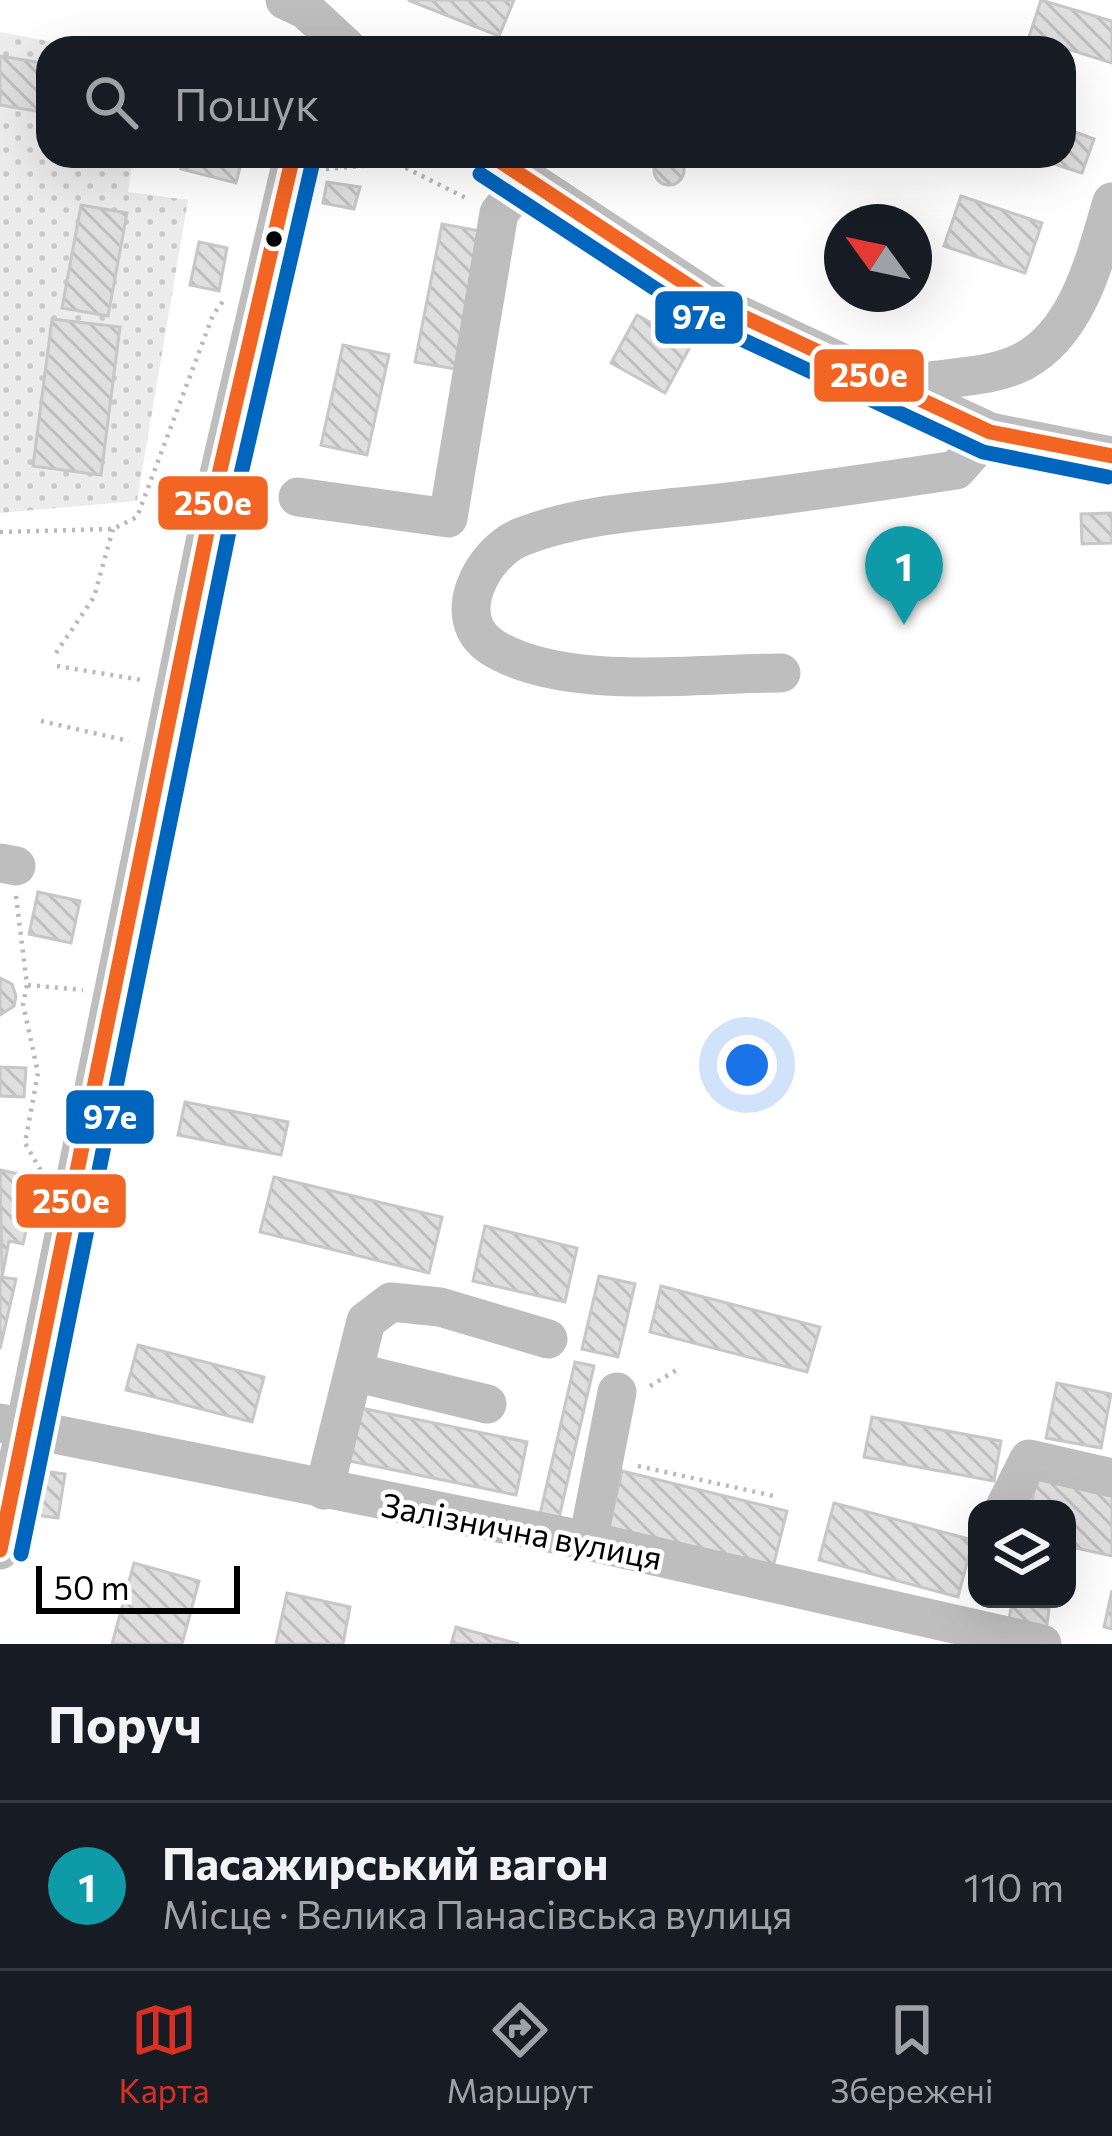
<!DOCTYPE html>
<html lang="uk">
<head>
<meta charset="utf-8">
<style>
	:root { --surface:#171b24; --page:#242831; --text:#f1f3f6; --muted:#9ea1a6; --line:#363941; --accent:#d93025 }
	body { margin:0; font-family:Commissioner,sans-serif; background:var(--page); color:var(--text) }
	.controls { position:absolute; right:36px; bottom:36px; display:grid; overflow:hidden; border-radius:24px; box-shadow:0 12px 48px #0002 }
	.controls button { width:108px; height:108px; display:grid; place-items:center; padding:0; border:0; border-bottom:3px solid var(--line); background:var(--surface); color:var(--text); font:60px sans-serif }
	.compass { position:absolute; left:824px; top:204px; width:108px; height:108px; border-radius:50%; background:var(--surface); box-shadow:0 12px 48px #0002; rotate:303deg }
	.scale { position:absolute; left:36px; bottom:30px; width:204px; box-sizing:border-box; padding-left:12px; border:6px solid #000; border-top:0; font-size:33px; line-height:42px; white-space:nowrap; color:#000; -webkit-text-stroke:9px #fff; paint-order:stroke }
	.you { position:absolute; left:747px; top:1065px; width:42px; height:42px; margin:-30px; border:9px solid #fff; border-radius:50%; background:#1a73e8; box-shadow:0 0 0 18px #1a73e833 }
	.badge { display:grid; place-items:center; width:78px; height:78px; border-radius:50%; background:var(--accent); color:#fff; font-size:39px; font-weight:700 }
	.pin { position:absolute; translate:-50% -99px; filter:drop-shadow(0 3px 6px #0008) }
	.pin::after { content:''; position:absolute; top:63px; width:42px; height:36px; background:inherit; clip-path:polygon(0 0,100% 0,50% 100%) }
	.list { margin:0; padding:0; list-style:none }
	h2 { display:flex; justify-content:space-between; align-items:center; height:156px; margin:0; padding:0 48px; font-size:51px }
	h2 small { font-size:39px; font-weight:400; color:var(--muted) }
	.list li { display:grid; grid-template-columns:78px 1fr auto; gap:36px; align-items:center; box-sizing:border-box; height:168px; padding:0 48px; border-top:3px solid var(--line) }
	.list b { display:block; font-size:45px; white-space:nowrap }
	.list p { margin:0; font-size:39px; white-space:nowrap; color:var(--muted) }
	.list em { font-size:39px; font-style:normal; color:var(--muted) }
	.icon { flex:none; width:66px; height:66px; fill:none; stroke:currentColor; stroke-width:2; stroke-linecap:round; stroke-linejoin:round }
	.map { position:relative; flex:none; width:1112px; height:1644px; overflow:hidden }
	.search { position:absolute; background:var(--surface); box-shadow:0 12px 48px #0002; left:36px; right:36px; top:36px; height:132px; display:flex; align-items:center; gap:30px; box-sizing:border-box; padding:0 42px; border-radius:36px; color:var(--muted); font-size:45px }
	.sheet { height:324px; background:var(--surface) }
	nav { display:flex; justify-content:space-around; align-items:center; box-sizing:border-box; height:168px; border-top:3px solid var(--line); background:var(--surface); font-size:33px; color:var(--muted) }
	nav a { display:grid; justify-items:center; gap:6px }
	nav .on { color:var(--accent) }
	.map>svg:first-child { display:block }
</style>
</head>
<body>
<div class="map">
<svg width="1112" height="1644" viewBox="0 0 1112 1644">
	<defs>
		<pattern id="grass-dots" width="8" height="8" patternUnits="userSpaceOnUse" patternTransform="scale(3)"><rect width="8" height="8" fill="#ececec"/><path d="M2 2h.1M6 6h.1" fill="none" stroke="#c9c9c9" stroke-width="1.8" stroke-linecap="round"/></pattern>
		<pattern id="building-back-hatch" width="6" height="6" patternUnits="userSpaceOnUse" patternTransform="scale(3)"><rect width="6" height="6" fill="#dfdfdf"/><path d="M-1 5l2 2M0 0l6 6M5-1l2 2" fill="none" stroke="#bebebe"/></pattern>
	</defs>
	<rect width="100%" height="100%" fill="#fff"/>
	<polygon fill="url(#grass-dots)" points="0,32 84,48 48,48 48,156 133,156 128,192 188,200 137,501 0,513"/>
	<g fill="url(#building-back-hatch)" stroke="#c7c7c7" stroke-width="3">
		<polygon points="408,0 514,0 499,36"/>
		<polygon points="1041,0 1112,21 1112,63 1029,37"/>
		<polygon points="0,56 48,64 48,113 0,105"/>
		<polygon points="1064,128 1094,139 1082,173 1030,156 1064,156"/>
		<circle cx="669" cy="170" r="15"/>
		<polygon points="184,156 243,156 236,183 181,169"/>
		<polygon points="327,182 360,187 354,209 323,203"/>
		<polygon points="961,196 1042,223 1025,273 944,246"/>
		<polygon points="81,205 127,213 108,316 62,308"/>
		<polygon points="442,224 485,232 461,370 415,362"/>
		<polygon points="199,242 227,248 219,291 190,285"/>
		<polygon points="637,315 691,345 665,393 611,363"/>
		<polygon points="52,319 120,327 101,475 33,466"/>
		<polygon points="343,345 389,355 367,455 321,445"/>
		<polygon points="1112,513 1112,543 1082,544 1081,514"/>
		<polygon points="38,892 80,901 71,943 29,934"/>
		<polygon points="0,978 12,984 16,996 14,1006 0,1015"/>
		<polygon points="0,1067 26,1068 24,1097 0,1096"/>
		<polygon points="185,1102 288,1122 281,1155 178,1135"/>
		<polygon points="0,1170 38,1178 23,1244 9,1241 2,1277"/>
		<polygon points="274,1177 442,1217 429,1273 260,1232"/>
		<polygon points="485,1226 577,1248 565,1302 473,1281"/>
		<polygon points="599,1276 635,1284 618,1357 582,1349"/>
		<polygon points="0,1277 16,1279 0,1349"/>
		<polygon points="661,1286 820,1327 807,1372 650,1332"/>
		<polygon points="138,1345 264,1377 252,1422 126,1390"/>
		<polygon points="575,1362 594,1366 559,1518 540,1514"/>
		<polygon points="1057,1383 1111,1394 1101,1448 1046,1438"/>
		<polygon points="356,1407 527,1442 516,1495 345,1460"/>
		<polygon points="872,1417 1001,1441 994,1481 864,1457"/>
		<polygon points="43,1471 65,1474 58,1518 36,1515"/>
		<polygon points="622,1471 787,1511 773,1567 609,1527"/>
		<polygon points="1037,1478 1112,1494 1112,1556 1067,1546 1067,1509 1030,1509"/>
		<polygon points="834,1503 973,1540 958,1597 819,1560"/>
		<polygon points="134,1563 199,1581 182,1644 112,1644"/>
		<polygon points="1112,1590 1112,1629 1104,1627"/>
		<polygon points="287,1593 350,1607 343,1644 276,1644"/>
		<polygon points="1012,1602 1049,1609 1046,1632 1008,1625"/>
		<polygon points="456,1627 519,1644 451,1644"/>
	</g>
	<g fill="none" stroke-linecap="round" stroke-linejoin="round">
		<g stroke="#b9b9b9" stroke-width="4.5" stroke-dasharray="3 6" stroke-linecap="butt">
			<polyline points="402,163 453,159"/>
			<polyline points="326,169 396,163 468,199"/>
			<polyline points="0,532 113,529 137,517 213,315 226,297"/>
			<polyline points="56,653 94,597 113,529"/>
			<polyline points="57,666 142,680"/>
			<polyline points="41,721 129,741"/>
			<polyline points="16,896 27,985 23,1004 38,1073 25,1143 44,1176"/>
			<polyline points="28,985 83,990"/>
			<polyline points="650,1386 680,1368"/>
			<polyline points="638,1466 774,1496"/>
		</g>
		<g stroke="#bebebe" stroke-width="39">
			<polyline points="285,0 306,10 347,48"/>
			<polyline points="492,156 718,305 990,432 1112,456"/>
			<path d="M 896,388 C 936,375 987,381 1024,361 C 1079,331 1095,258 1112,202"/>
			<polyline points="298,497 448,518 499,213 525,180"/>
			<path d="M 781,673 C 699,673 563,692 492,647 C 447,618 483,552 521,537 C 582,513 655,510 720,503 C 799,493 877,482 956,470 L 990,432"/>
			<polyline points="0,863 16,866"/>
			<polyline points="354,1372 487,1404"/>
			<polyline points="0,1423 588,1541 1042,1644"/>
			<polyline points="324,1490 366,1321 391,1302 440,1307 548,1339"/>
			<polyline points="1004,1509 1029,1459 1112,1478"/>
			<polyline points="588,1541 617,1392"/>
			<polyline points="0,1550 217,483 293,156"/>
		</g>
		<defs>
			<g id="bus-1">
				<polyline points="492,156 718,305 990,432 1112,456"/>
				<polyline points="0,1550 217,483 293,156"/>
			</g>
			<g id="bus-2">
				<polyline points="480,174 709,324 983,452 1108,477"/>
				<polyline points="21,1554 238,487 313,161"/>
			</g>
		</defs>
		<use href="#bus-1" stroke="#fff" stroke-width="24"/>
		<use href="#bus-2" stroke="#fff" stroke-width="24"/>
		<use href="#bus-1" stroke="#f26522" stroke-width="15"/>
		<use href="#bus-2" stroke="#0065bd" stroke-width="15"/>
	</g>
	<circle fill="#000" stroke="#fff" stroke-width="4.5" cx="274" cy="239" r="10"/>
	<g text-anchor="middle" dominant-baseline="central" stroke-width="9" stroke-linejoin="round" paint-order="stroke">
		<g font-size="33" fill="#000" stroke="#fff">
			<text transform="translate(522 1530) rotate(11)">Залізнична вулиця</text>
		</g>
	</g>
	<g stroke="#fff" stroke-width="4.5">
		<rect x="653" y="289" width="92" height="57" rx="12" fill="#0065bd"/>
		<rect x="812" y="347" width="114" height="57" rx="12" fill="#f26522"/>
		<rect x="156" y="474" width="114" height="58" rx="12" fill="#f26522"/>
		<rect x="64" y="1088" width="92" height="58" rx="12" fill="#0065bd"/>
		<rect x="14" y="1172" width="114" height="58" rx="12" fill="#f26522"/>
	</g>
	<g font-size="33" text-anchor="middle" font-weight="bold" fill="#fff">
		<text x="699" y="329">97е</text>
		<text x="869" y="387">250е</text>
		<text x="213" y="515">250е</text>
		<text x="110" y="1129">97е</text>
		<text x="71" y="1213">250е</text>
	</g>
</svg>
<div class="controls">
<button><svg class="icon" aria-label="layers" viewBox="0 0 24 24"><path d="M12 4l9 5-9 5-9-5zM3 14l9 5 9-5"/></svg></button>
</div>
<svg class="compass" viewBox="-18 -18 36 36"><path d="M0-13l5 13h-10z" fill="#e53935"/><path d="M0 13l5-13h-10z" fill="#9ea1a6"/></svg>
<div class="scale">50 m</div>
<div class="you"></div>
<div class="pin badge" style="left:904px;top:625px;background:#0f9aa8">1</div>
<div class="search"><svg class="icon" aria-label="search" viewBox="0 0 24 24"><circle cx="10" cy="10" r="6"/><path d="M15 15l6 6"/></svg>Пошук</div>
</div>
<section class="sheet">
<h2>Поруч<small></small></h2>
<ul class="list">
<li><span class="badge" style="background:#0f9aa8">1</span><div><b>Пасажирський вагон</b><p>Місце · Велика Панасівська вулиця</p></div><em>110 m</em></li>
</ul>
</section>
<nav>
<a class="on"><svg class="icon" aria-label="map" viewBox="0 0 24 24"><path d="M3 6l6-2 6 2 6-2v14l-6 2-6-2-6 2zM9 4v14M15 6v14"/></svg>Карта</a>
<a><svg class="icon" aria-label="directions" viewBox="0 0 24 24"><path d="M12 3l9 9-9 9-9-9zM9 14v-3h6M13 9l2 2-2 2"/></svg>Маршрут</a>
<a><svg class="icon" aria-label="saved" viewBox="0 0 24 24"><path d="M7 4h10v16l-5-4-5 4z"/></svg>Збережені</a>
</nav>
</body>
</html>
